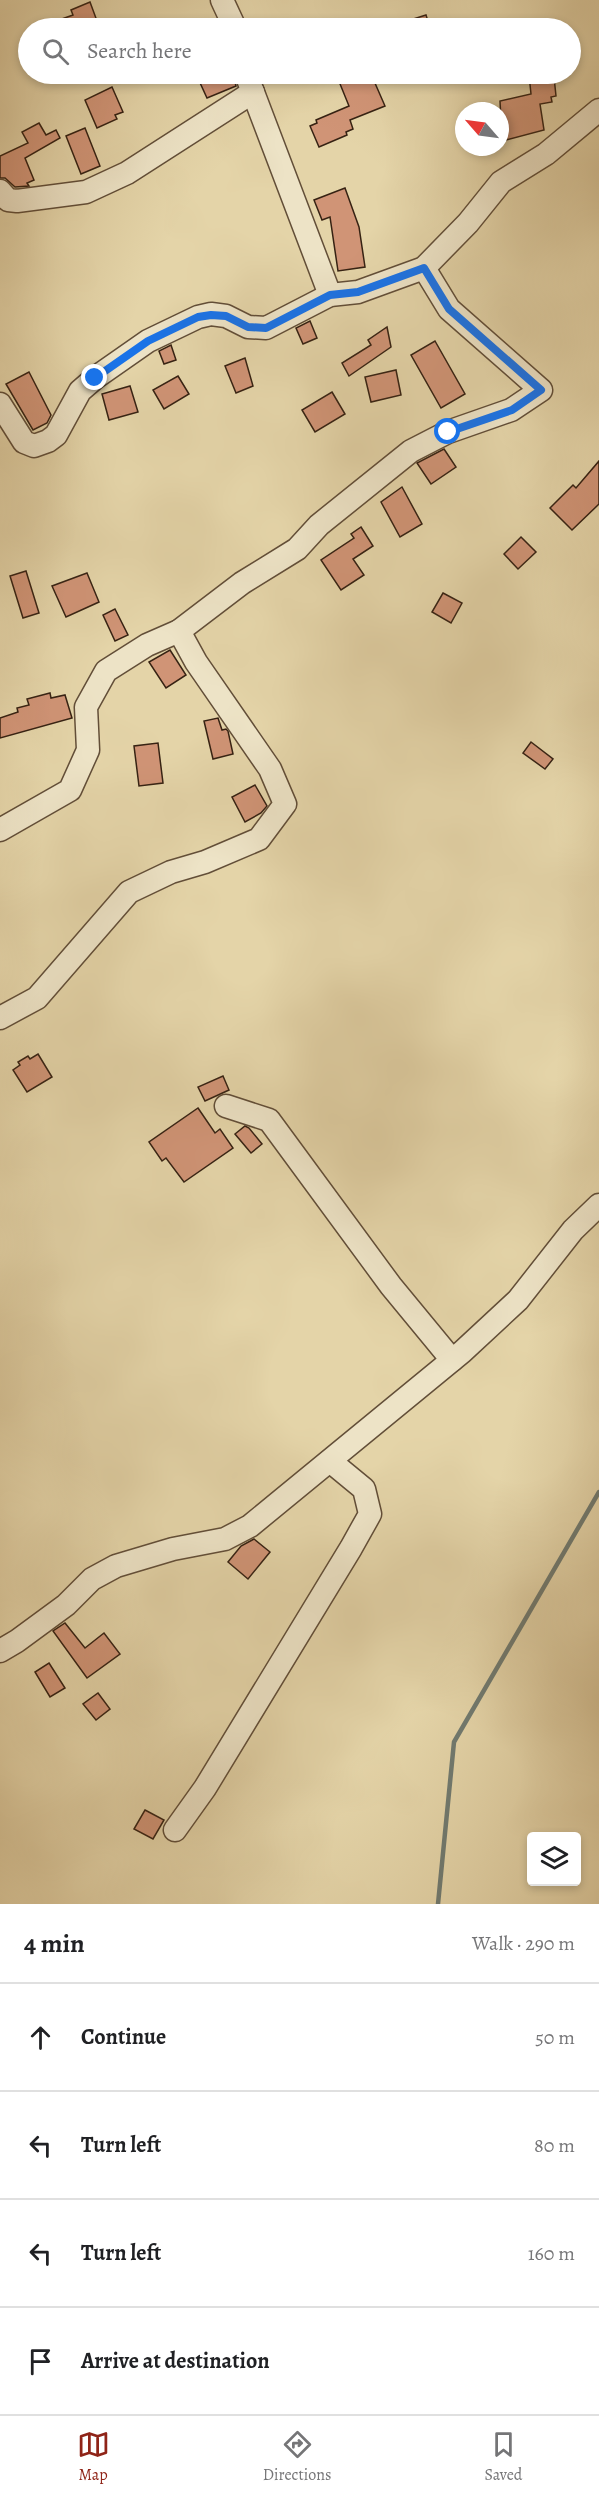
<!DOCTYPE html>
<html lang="en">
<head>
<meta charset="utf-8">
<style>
	:root { --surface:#fff; --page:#f6f6f6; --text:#202124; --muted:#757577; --line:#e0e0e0; --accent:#8f2418 }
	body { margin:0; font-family:Alegreya,serif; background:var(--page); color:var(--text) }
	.controls { position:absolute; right:18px; bottom:18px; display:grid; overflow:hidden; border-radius:6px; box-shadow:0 3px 9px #0003 }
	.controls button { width:54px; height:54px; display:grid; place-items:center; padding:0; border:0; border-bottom:2px solid var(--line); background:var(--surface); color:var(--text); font:30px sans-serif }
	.compass { position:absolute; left:455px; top:102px; width:54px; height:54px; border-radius:50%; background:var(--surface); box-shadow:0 3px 9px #0003; rotate:298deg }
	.stop { position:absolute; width:18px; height:18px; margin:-14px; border:4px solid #1a73e8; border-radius:50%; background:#fff }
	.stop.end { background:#1a73e8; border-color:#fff; box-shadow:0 2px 6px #0008 }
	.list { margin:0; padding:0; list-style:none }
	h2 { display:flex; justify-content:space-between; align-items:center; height:78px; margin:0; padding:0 24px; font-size:26px }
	h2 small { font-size:20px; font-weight:400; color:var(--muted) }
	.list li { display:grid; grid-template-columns:39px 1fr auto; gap:18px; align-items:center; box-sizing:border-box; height:108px; padding:0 24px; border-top:2px solid var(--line) }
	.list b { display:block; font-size:22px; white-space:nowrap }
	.list em { font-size:20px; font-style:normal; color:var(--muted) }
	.icon { flex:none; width:33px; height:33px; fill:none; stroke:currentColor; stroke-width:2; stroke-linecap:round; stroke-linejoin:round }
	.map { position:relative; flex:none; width:599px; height:1904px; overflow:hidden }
	.search { position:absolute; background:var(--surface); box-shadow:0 3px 9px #0003; left:18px; right:18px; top:18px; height:66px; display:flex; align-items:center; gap:15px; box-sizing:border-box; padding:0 21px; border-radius:33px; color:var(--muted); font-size:22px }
	.sheet { height:510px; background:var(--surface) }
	nav { display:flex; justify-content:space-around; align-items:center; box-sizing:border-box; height:84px; border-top:2px solid var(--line); background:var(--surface); font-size:16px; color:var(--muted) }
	nav a { display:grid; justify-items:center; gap:3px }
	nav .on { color:var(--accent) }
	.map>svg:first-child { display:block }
</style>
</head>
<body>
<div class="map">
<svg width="599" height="1904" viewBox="0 0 599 1904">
	<rect width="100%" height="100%" fill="#e4d4a8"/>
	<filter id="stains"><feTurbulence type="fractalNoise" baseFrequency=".00333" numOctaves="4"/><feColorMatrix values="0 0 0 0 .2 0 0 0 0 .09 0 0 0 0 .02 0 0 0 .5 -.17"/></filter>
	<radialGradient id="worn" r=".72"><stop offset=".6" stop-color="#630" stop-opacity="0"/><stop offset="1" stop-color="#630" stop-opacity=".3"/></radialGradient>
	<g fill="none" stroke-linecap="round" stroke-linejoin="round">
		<polyline stroke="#717b71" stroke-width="4.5" points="438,1904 454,1742 599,1492"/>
	</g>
	<g fill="#d09476" stroke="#362213" stroke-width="1.5">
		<polygon points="90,2 97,21 76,28 40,28 39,27 73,15 71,10"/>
		<polygon points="426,15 430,28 391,28 391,26"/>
		<polygon points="196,74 233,74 236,86 207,98"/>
		<polygon points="336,74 371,74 385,106 350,120 353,129 346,132 347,135 319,147 310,126 317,123 316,120 349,106"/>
		<polygon points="545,74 546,78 554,77 556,96 551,97 552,102 540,104 544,130 502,141 500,101 531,94 529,75"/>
		<polygon points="112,87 123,112 115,115 117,119 97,128 85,100"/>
		<polygon points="39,123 46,135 56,130 60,138 25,158 34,180 27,183 29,186 15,187 5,178 0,178 0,156 28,143 22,132"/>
		<polygon points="85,128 100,166 81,174 66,136"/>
		<polygon points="345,188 359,227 365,267 338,271 330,217 322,220 314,200"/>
		<polygon points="310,321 317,338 303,344 296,328"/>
		<polygon points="387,327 391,347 349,376 342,363 371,345 368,340"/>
		<polygon points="435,341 465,394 441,408 411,355"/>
		<polygon points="171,345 176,360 164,364 159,351"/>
		<polygon points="245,358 253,386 236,393 225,366"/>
		<polygon points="396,370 401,395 371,402 365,377"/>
		<polygon points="29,372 51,415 47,423 33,430 6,384"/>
		<polygon points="178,376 189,394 164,409 153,390"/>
		<polygon points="130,386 138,412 109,420 102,394"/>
		<polygon points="332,392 345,414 315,432 302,410"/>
		<polygon points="444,449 456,467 431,484 417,463"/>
		<polygon points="599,461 599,504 572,530 550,508 573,485 576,488"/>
		<polygon points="402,487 422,524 400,537 381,502"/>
		<polygon points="361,527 373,546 353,559 364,575 341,590 321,560 354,538 351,534"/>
		<polygon points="521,537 536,552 518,569 504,554"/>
		<polygon points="26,571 39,613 23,618 10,576"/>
		<polygon points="87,573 99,602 66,617 52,586"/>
		<polygon points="443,593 462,603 451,623 432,612"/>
		<polygon points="115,609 128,635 115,641 103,615"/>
		<polygon points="170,650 186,675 166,688 149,662"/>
		<polygon points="50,693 51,698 65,695 72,718 0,738 0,718 18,712 17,708 29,705 27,699"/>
		<polygon points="218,718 222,730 226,729 228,731 233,754 213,759 204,721"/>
		<polygon points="531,742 553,759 545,769 523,753"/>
		<polygon points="158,743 163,783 139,786 134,746"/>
		<polygon points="255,785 267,806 261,813 245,822 232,797"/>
		<polygon points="38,1054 52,1077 27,1092 13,1070 20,1065 18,1062 28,1056 30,1059"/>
		<polygon points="223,1076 229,1090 205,1101 198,1087"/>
		<polygon points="198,1108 215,1133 220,1129 233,1148 184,1182 166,1158 162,1161 149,1142"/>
		<polygon points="245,1126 249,1128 262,1144 251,1153 235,1134"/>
		<polygon points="254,1539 270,1552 248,1579 228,1562 241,1546"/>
		<polygon points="65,1623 85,1648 104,1633 120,1654 87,1678 53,1631"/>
		<polygon points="49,1663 65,1688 50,1697 35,1672"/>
		<polygon points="98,1693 110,1709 96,1720 83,1704"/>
		<polygon points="145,1810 164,1820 153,1839 134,1829"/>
	</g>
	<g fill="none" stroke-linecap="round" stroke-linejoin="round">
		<defs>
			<g id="minor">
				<polyline points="222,0 235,28"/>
				<polyline points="246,74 330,295"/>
				<polyline points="0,191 8,200 17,201 86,192 127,173 253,92"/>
				<polyline points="0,404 24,442 34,446 48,441 56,435 80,391 95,378 148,341 198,317 211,314 226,316 248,327 266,328 330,295 358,292 424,268 468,223 501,182 546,154 599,110"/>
				<polyline points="0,830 70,790 88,750 86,707 106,671 147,645 179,631 242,583 297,549 319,525 411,451 448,432 511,410 541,390 449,309 424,268"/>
				<polyline points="0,1018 37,998 129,892 171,872 205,862 259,839 285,804 270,769 196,662 179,631"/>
				<polyline points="226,1106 269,1120 391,1286 452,1360"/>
				<polyline points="0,1651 17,1641 66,1605 92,1579 116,1566 173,1549 225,1539 250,1526 462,1352 518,1300 573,1230 599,1205"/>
				<polyline points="175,1830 205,1788 351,1548 370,1514 364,1489 330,1461"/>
			</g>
		</defs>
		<use href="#minor" stroke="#624e38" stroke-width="25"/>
		<use href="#minor" stroke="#ede3c6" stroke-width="22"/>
	</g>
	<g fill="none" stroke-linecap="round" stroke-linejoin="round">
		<polyline stroke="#1a73e8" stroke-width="8" points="95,378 148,341 198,317 211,315 226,316 248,327 266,328 330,295 358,292 424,268 449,309 541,390 512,410 448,432"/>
	</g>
	<rect width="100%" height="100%" filter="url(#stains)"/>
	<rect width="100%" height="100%" fill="url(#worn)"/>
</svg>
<div class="controls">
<button><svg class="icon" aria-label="layers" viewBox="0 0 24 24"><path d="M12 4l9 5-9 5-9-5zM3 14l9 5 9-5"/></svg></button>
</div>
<svg class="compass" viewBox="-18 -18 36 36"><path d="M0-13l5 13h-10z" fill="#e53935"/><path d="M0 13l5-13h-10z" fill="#757577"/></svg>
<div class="stop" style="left:448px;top:432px"></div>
<div class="stop end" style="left:95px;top:378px"></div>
<div class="search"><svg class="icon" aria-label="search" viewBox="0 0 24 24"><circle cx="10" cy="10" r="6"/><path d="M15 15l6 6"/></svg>Search here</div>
</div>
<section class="sheet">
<h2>4 min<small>Walk · 290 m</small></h2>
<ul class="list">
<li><svg class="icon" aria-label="ahead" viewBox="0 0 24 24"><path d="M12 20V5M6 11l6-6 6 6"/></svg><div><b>Continue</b></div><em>50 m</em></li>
<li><svg class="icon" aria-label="left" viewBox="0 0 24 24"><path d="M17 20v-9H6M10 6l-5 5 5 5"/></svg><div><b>Turn left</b></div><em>80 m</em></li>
<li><svg class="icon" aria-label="left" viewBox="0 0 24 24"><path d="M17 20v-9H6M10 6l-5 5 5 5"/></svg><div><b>Turn left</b></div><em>160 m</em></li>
<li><svg class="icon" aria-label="arrive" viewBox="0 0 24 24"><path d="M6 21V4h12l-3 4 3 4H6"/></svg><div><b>Arrive at destination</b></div></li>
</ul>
</section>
<nav>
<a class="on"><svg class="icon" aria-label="map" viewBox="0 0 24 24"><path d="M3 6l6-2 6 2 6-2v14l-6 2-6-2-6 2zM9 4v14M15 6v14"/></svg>Map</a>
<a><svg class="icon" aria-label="directions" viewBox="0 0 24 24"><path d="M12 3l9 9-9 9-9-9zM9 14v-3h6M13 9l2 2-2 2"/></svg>Directions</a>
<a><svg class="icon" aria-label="saved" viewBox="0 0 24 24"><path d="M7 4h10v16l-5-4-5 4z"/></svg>Saved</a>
</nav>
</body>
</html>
